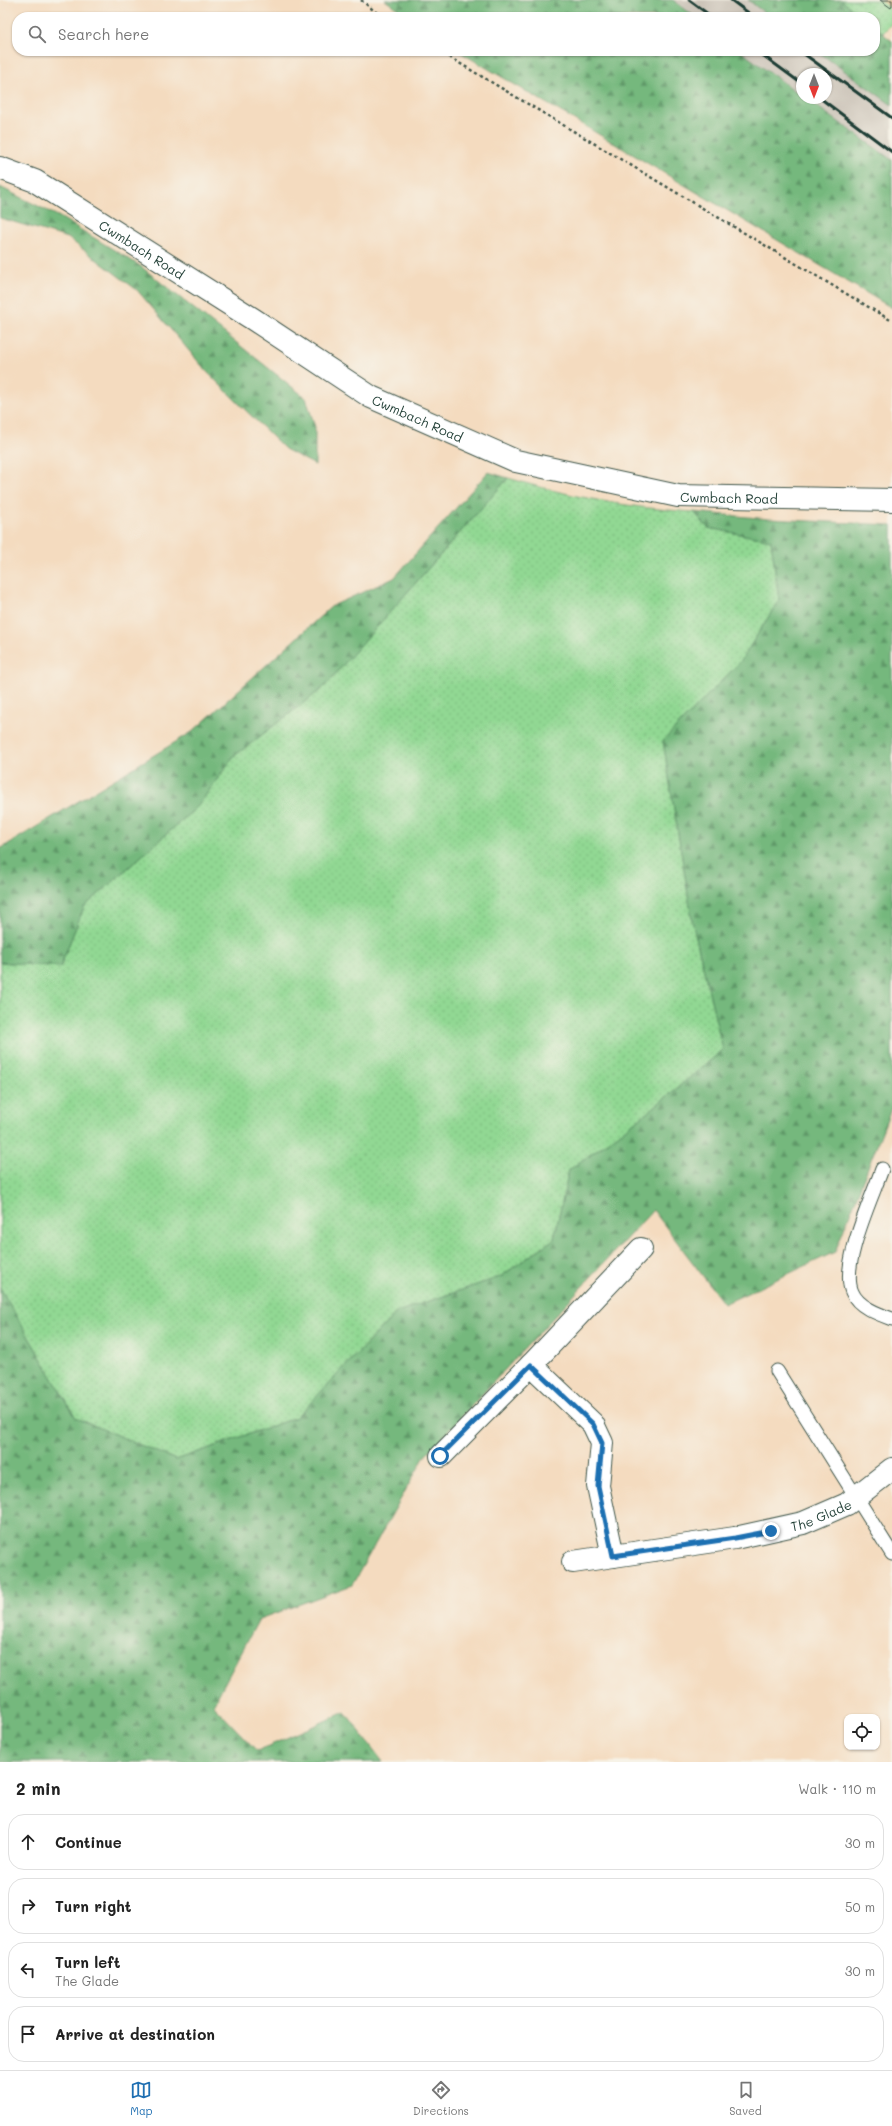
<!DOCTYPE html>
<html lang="en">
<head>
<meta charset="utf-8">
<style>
	:root { --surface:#fff; --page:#f6f6f6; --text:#222; --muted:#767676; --line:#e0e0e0; --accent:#1f6fb2 }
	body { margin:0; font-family:Mali,sans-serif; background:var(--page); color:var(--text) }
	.controls { position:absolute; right:12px; bottom:12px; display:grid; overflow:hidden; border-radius:8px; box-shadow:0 1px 3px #0004 }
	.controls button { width:36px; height:36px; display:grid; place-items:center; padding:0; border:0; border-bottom:1px solid var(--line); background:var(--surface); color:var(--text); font:20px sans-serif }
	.compass { position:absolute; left:796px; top:68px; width:36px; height:36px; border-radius:50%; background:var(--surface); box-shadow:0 1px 3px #0004; rotate:180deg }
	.stop { position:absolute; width:12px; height:12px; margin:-9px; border:3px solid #1f6fb2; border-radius:50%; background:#fff }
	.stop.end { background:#1f6fb2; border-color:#fff; box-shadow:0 1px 4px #0008 }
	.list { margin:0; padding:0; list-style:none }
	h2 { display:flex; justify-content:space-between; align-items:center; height:52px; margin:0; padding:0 16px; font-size:17px }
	h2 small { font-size:13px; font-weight:400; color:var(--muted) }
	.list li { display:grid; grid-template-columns:26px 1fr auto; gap:12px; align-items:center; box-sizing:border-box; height:56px; margin:0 8px 8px; padding:0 8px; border:1px solid var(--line); border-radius:16px }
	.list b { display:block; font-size:15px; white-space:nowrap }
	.list p { margin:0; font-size:13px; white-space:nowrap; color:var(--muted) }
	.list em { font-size:13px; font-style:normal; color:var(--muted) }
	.icon { flex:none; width:22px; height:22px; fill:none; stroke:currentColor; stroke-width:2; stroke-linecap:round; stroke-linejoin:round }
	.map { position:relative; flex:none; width:892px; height:1762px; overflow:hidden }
	.search { position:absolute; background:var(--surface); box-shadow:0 1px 3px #0004; left:12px; right:12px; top:12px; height:44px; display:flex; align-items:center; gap:10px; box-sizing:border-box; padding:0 14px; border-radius:16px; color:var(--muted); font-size:15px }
	.sheet { height:308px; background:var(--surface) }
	nav { display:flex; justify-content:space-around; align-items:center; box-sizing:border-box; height:56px; border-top:1px solid var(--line); background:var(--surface); font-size:11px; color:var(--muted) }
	nav a { display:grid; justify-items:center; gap:2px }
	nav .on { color:var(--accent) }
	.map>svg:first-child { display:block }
</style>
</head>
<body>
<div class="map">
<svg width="892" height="1762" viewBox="0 0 892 1762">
	<defs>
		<pattern id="grass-dots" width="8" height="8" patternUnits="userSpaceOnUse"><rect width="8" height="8" fill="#91d893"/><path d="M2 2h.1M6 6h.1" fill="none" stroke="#7dba7f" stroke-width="1.8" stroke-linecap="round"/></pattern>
		<pattern id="forest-firs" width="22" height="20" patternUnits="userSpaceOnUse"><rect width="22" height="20" fill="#74b87d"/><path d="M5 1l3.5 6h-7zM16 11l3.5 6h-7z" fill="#5f9767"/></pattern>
	</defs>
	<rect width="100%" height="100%" fill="#f7f3e8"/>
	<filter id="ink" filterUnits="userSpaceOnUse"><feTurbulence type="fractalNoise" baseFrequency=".025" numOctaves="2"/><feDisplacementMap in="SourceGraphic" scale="8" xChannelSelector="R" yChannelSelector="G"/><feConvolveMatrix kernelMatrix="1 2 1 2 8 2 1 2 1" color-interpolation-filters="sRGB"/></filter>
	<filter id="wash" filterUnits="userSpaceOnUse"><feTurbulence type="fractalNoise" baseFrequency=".012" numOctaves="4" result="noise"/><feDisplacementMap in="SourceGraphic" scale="16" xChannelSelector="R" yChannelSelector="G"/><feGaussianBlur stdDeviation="0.9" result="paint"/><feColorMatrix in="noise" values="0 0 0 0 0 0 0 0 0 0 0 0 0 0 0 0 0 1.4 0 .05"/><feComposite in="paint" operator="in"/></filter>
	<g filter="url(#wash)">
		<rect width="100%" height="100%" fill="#f4dbbf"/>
		<g fill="#cbc3b8">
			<polygon points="673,0 748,0 770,17 695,17"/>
			<polygon points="740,51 817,51 892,105 892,160 805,98 826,98 826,74 802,74 802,96"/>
		</g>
		<g fill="url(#grass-dots)" stroke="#588a64">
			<polygon points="841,0 892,0 892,23 883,33 875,27 875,17 862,17"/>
			<path d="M 508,478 C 572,497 628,508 694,512 L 708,528 L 771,540 L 779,600 L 741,661 L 663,741 L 693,925 L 723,1050 L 647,1113 L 569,1170 L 554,1239 L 500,1277 L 397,1312 L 297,1417 L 176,1460 L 76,1418 L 0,1288 L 0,962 L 60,967 L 84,907 L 198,806 L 233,757 L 323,688 Z"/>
		</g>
		<g fill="url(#forest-firs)" stroke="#4a7a58">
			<polygon points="385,0 673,0 695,17 409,17"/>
			<polygon points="748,0 841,0 862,17 770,17"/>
			<polygon points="875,27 892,41 892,105 817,51 875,51"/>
			<polygon points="458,51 740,51 802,96 802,98 805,98 892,160 892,308"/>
			<polygon points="0,187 58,216 139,265 306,398 315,427 315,465 285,449 208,373 137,290 68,238 0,218"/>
			<polygon points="488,472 508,478 323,688 233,757 198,806 84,907 60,967 0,962 0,849 192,732 332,606 394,578"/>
			<polygon points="694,512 769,519 892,525 892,1106 835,1252 724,1304 653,1210 425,1456 352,1585 259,1619 213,1705 257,1751 345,1712 383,1762 0,1762 0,1288 76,1418 176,1460 297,1417 397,1312 500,1277 554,1239 569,1170 647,1113 723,1050 693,925 663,741 741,661 779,600 771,540 708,528"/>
		</g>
		<g id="blocks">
			<polygon fill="#d7a665" points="880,0 892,0 892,6 891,8"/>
		</g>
	</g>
	<g filter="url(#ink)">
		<use href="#blocks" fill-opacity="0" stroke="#3f5549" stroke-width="1"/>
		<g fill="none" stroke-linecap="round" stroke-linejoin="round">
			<defs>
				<g id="lane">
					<path d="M 882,1169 C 872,1198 840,1265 852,1292 C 858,1307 878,1314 892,1319"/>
					<polyline points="777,1371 892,1554"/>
				</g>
				<g id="street">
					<path id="s1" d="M 0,168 L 35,181 L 253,319 L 371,397 L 516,461 L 678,496 L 892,500"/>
					<polyline points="531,1365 641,1249"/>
					<polyline points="441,1456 531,1365 593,1424 602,1443 598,1486 613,1556"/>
					<path id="s2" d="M 573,1562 L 735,1538 L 803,1523 L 847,1504 L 892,1469"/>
				</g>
			</defs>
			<use href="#lane" stroke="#3f5549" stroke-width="15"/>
			<use href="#street" stroke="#3f5549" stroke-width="24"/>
			<g stroke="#3f5549" stroke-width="2.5" stroke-dasharray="3 3" stroke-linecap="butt">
				<polyline points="361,0 382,17"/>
				<polyline points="439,51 892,321"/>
			</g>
			<use href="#lane" stroke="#fff" stroke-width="13"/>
			<use href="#street" stroke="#fff" stroke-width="22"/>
			<g stroke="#1f3d34" stroke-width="3">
				<polyline points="689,0 712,17"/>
				<polyline points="731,0 754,17"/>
				<polyline points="757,51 802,84"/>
				<polyline points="800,51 892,118"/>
				<polyline points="820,98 892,152"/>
			</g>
		</g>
	</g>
	<g fill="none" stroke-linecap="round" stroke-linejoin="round" filter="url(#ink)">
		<polyline stroke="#1f6fb2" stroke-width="5" points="440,1456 531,1365 593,1424 602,1443 598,1486 613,1556 735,1538 771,1531"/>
	</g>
	<g text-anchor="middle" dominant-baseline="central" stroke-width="4" stroke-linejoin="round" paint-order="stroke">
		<g font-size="13" fill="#1f3d34" stroke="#f7f3e8">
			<text stroke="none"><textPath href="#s1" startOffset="164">Cwmbach Road</textPath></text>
			<text stroke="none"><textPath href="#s1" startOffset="488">Cwmbach Road</textPath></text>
			<text stroke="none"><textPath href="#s1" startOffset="812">Cwmbach Road</textPath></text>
			<text stroke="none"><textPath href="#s2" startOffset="253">The Glade</textPath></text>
		</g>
	</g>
</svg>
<div class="controls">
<button><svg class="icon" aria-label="locate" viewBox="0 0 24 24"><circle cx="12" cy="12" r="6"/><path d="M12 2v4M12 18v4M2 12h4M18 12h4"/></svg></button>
</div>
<svg class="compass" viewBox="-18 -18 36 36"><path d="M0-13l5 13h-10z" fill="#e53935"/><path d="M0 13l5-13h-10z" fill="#767676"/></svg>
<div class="stop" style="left:440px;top:1456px"></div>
<div class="stop end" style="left:771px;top:1531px"></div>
<div class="search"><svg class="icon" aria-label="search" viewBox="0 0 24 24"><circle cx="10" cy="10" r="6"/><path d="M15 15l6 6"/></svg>Search here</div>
</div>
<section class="sheet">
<h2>2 min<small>Walk · 110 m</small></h2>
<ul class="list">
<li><svg class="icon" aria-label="ahead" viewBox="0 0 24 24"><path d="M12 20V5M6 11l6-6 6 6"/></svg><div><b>Continue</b></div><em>30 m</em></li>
<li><svg class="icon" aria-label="right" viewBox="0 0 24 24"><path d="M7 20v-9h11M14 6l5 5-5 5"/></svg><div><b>Turn right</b></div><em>50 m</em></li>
<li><svg class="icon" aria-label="left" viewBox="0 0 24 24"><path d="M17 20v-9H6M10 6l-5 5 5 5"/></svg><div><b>Turn left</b><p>The Glade</p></div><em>30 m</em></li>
<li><svg class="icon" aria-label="arrive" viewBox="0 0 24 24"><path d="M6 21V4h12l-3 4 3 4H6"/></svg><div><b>Arrive at destination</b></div></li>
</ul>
</section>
<nav>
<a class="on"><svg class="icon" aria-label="map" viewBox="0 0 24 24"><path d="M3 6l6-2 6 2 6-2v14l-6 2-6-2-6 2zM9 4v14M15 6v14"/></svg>Map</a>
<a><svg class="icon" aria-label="directions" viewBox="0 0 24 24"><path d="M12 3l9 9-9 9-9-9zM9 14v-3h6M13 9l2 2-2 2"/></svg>Directions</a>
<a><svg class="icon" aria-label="saved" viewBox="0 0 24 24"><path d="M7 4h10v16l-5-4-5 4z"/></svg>Saved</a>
</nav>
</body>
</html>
